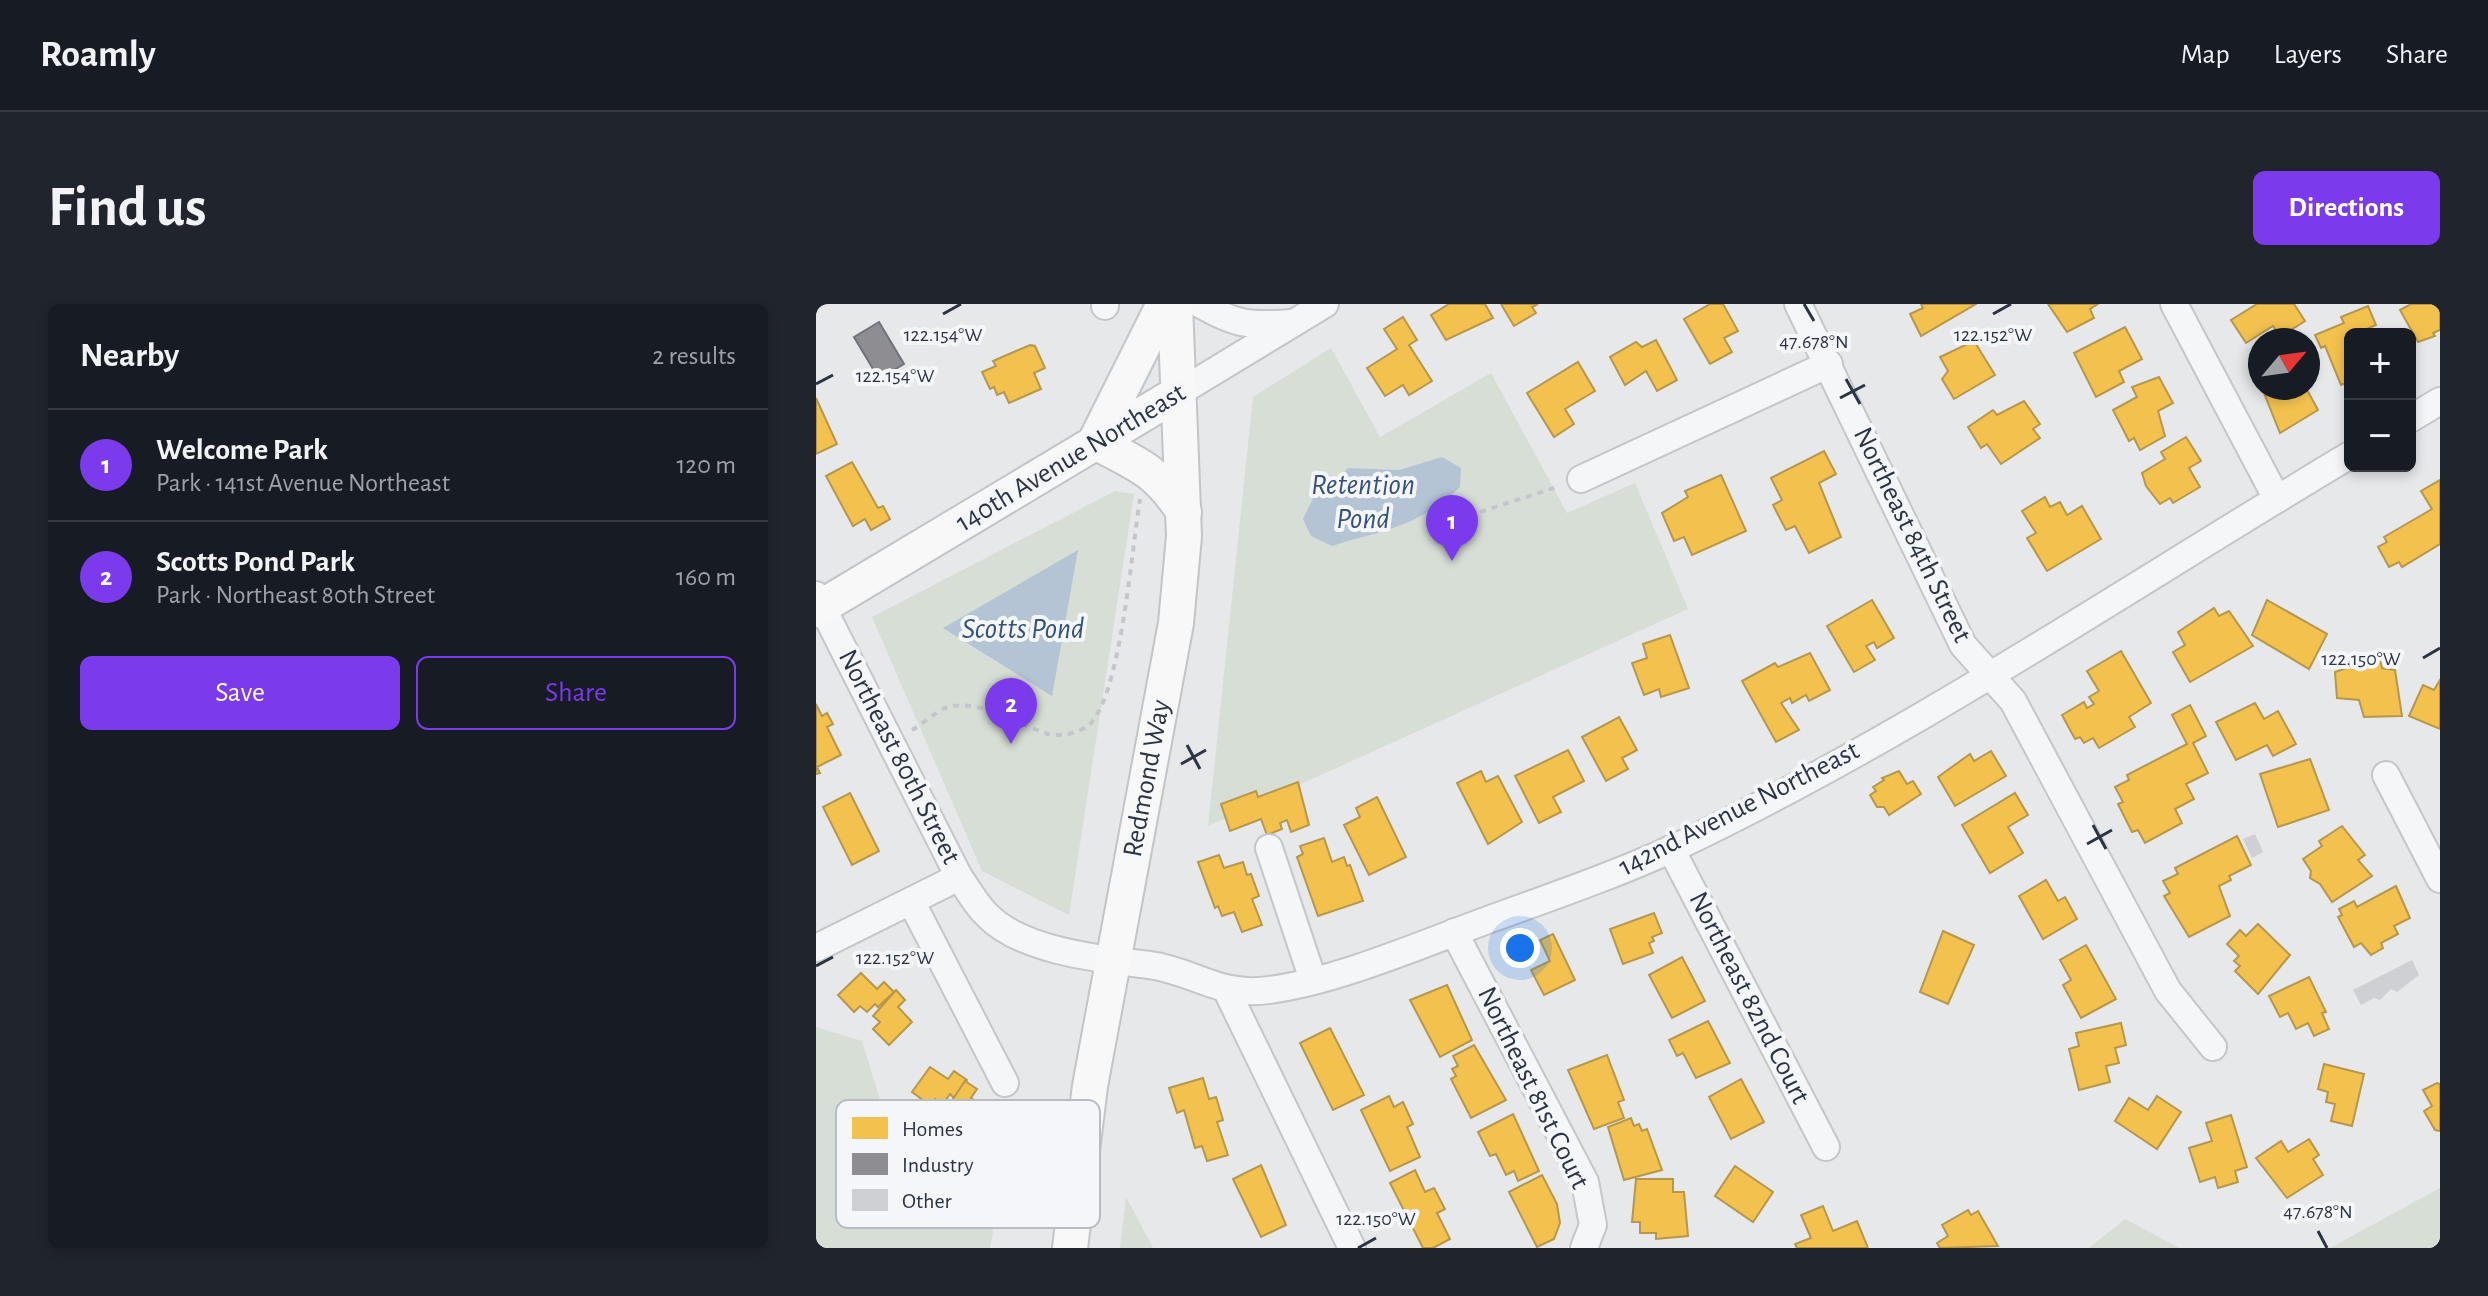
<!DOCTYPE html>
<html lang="en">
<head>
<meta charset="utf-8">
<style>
	:root { --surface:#171b24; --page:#20242c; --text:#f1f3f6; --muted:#9ea1a6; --line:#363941; --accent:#7c3aed }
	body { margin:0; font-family:"Alegreya Sans",sans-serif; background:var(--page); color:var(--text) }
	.controls { position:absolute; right:24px; top:24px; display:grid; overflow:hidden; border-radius:12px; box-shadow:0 4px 12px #0003 }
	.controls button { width:72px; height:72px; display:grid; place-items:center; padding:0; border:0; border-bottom:2px solid var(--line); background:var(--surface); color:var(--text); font:40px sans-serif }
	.compass { position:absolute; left:1432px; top:24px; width:72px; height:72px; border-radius:50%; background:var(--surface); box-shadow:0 4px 12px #0003; rotate:61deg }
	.you { position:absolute; left:704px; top:644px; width:28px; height:28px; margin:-20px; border:6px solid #fff; border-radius:50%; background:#1a73e8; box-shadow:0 0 0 12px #1a73e833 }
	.badge { display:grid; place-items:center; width:52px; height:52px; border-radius:50%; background:var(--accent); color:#fff; font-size:26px; font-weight:700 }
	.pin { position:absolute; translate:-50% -66px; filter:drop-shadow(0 2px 4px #0008) }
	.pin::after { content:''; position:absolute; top:42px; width:28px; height:24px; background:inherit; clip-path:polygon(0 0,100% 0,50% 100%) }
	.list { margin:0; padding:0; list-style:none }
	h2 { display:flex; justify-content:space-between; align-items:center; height:104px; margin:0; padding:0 32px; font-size:34px }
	h2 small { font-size:26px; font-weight:400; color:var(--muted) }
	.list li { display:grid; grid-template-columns:52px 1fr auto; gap:24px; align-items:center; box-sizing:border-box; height:112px; padding:0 32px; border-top:2px solid var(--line) }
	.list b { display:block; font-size:30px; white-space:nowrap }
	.list p { margin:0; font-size:26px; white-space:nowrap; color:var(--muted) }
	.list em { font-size:26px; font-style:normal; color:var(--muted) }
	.actions { display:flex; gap:16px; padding:24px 32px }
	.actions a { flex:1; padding:18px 0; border:2px solid var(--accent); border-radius:12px; text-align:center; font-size:28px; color:var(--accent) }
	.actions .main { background:var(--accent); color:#fff }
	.map { position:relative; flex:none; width:1624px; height:944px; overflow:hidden; border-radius:12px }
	header { display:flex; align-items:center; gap:48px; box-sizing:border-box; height:112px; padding:0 40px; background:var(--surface); border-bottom:2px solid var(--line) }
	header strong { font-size:38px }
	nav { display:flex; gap:44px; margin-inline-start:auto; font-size:28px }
	.intro { display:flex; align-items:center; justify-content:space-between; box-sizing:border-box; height:192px; padding:0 48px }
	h1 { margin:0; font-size:56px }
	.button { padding:20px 36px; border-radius:12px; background:var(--accent); color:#fff; font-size:28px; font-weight:700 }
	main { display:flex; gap:48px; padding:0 48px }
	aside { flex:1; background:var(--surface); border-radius:12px; box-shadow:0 4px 12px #0003 }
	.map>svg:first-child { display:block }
</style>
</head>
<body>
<header>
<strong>Roamly</strong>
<nav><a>Map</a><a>Layers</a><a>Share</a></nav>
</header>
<div class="intro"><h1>Find us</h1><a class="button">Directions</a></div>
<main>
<aside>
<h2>Nearby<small>2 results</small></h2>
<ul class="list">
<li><span class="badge">1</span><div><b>Welcome Park</b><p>Park · 141st Avenue Northeast</p></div><em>120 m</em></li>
<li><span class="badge">2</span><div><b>Scotts Pond Park</b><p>Park · Northeast 80th Street</p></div><em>160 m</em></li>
</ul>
<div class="actions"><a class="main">Save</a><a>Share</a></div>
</aside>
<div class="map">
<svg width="1624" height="944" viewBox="0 0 1624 944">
	<rect width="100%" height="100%" fill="#e6e8ea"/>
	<g fill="#d6ded6">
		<polygon points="515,44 564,133 675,69 751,209 819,179 872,305 392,522 437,93"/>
		<polygon points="299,187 318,190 253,611 166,567 56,313"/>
		<polygon points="0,723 46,737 80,848 182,900 174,944 0,944"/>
		<polygon points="1624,884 1624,944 1514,944"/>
		<polygon points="310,893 337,944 304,944"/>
		<polygon points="1309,915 1364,944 1273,944"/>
	</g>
	<g fill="#b4c4d5">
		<path d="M 626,153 L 645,164 L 644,183 C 600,224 570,225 516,242 L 495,232 L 487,215 L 502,184 L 519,178 L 532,164 L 583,166 Z"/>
		<polygon points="262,246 236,392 127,324"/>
	</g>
	<g fill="#f2c14e" stroke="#b6974b" stroke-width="2">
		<polygon points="633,0 669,0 677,14 630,36 615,11"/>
		<polygon points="685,0 722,0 716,3 720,9 698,22"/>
		<polygon points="894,0 907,0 922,27 908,34 916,48 894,60 868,15"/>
		<polygon points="1105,0 1160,0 1105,32 1094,10 1107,4"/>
		<polygon points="1232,0 1282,0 1274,5 1278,14 1251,28"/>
		<polygon points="1441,0 1478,0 1489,17 1464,33 1457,22 1430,39 1415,16"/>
		<polygon points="1595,0 1624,0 1624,26 1617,29 1619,32 1602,38 1584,6"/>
		<polygon points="1552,2 1560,21 1546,27 1548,30 1534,30 1534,77 1525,81 1509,42 1505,44 1499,31 1528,19 1525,13"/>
		<polygon points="587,13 601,36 593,41 616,77 593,91 587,81 569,92 551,64 581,45 568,25"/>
		<polygon points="1309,23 1326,55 1303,67 1308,78 1280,93 1258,49"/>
		<polygon points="840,36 861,76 841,87 830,67 809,81 794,53 820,38 826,43"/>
		<polygon points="1158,37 1179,71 1138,95 1126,75 1132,67 1124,53"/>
		<polygon points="214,41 219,42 229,64 218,69 225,85 193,99 188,88 181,91 178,83 174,85 166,68 180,62 177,57"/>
		<polygon points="762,58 779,87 749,105 758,120 738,133 711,89"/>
		<polygon points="1343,73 1357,99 1342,107 1349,132 1324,146 1318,134 1313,137 1297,106 1321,93 1316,83"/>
		<polygon points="1446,84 1490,84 1502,106 1464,129"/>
		<polygon points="0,94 21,140 0,150"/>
		<polygon points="1208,97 1224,120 1217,125 1224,134 1185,160 1171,140 1165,144 1152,123 1177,106 1181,111"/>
		<polygon points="1370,133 1385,157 1373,164 1384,183 1357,199 1354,194 1344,200 1330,182 1326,169 1349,155 1345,148"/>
		<polygon points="1008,147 1020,170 1003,179 1025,233 993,249 979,222 970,226 957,201 966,196 955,174"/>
		<polygon points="36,158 62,204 67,202 74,215 55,226 49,215 37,222 10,172"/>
		<polygon points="905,171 930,227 876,251 868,233 858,237 846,209 872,193 869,187"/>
		<polygon points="1624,176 1624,240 1586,263 1583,258 1573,263 1562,243 1571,238 1568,233 1616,205 1605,187"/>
		<polygon points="1229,193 1234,203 1244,198 1251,211 1266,202 1285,235 1231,267 1211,234 1220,229 1206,207"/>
		<polygon points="1056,296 1078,334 1061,344 1058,338 1050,342 1059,356 1038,368 1011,322"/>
		<polygon points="1451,296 1511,330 1493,365 1436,331"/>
		<polygon points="1398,304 1403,312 1413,307 1437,342 1374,378 1357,348 1369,341 1362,328"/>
		<polygon points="854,331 873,384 845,393 843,385 828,391 816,359 831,354 827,340"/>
		<polygon points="1305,347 1335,399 1313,413 1319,423 1283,444 1277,434 1268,439 1264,433 1259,435 1246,411 1268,398 1271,404 1278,400 1273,393 1283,387 1271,367"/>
		<polygon points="994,349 1014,386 993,397 990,391 976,399 974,394 965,399 983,426 960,438 926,377 959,359 962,363"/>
		<polygon points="1564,356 1566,364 1579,366 1586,412 1548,413 1543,396 1521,394 1519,368 1534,363 1532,358"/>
		<polygon points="1624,376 1624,425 1593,412 1607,381 1618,386"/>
		<polygon points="1439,399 1448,415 1462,407 1480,440 1457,452 1451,441 1420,456 1400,418"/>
		<polygon points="0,400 6,412 11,409 17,420 11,423 25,451 1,463 4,469 0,470"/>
		<polygon points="1374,401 1390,432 1377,439 1392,469 1370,480 1378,495 1359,505 1366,519 1329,539 1322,526 1316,528 1302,500 1307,498 1299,483 1313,476 1311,471 1371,440 1356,411"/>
		<polygon points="803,413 821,446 806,454 812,465 790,477 766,433"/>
		<polygon points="752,446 768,477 737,493 745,508 723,519 699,472"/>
		<polygon points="1175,447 1190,472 1139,502 1122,473 1154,450 1158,457"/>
		<polygon points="1494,455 1513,506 1462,523 1444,470"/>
		<polygon points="665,467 670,478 682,472 706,518 672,540 641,479"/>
		<polygon points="1083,467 1091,480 1097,477 1105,490 1073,511 1068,503 1061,503 1054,491 1060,487 1057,483 1068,476 1066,474"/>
		<polygon points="482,478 493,521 475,528 471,516 464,519 466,525 451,531 445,515 414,527 405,500 440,487 442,493"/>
		<polygon points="34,489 63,547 36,561 7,503"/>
		<polygon points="1199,489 1212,511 1192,523 1207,549 1174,569 1146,521"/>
		<polygon points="561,493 590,553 553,571 528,521 544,513 540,504"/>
		<polygon points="1526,522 1549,551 1542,556 1556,572 1516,598 1504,580 1494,574 1495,567 1487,555 1506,542 1503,537"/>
		<polygon points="1421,532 1435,561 1413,572 1415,576 1403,582 1414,612 1373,633 1348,592 1354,589 1347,577 1362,570 1359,564"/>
		<polygon points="508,534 516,558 528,553 531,562 534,561 547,597 502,612 481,553 487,550 484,542"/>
		<polygon points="403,551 408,564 427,558 431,571 435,570 443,592 436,595 446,621 426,628 418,608 406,612 402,602 399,604 382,558"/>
		<polygon points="1230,576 1242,597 1249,593 1261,615 1227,635 1203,592"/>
		<polygon points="1580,582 1594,614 1578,622 1582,630 1565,639 1567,644 1555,651 1545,639 1538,643 1522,613 1526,611 1523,605 1538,597 1541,603"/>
		<polygon points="838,609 846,629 836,633 838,637 833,639 837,649 807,660 794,625"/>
		<polygon points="1442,620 1474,651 1442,690 1419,667 1424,662 1418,657 1423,652 1411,640 1424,626 1430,632"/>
		<polygon points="1127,627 1158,641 1132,700 1104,688"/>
		<polygon points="737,630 759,676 728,691 715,666 734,657 724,636"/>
		<polygon points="1270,641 1300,695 1265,714 1247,681 1255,676 1244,656"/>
		<polygon points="866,653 889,697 856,714 833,671"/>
		<polygon points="45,669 61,685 68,678 78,688 62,703 59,700 51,708 44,702 38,708 22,691"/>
		<polygon points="1493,673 1510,708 1506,709 1513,725 1498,732 1492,719 1480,725 1472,709 1464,713 1453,692"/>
		<polygon points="631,681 656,736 624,753 594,696"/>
		<polygon points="80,686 89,696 82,703 96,718 73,741 57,725 64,718 57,712"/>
		<polygon points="892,717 914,759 880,774 867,749 861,752 853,736"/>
		<polygon points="1305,719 1310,741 1299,744 1303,759 1290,762 1294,778 1263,786 1253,745 1263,742 1260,729"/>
		<polygon points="514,724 548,791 517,806 484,739"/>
		<polygon points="658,741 690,796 655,814 635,775 640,772 636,765 642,762 637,752"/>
		<polygon points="791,751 808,796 802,798 808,814 778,825 752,766"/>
		<polygon points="1508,760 1548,770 1536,822 1515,817 1519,800 1510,798 1512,788 1502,785"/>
		<polygon points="114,763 132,775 138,767 151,776 138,794 134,790 127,800 119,795 115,802 96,788"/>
		<polygon points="387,774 393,795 400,793 407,816 401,818 412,851 391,857 386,842 379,844 368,806 361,809 353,784"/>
		<polygon points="925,775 948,818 915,835 893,793"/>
		<polygon points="149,777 161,785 155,794 172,806 147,841 128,828 139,812 132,807 139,797 137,795"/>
		<polygon points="1621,779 1624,780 1624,827 1619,826 1608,807 1616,802 1607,786"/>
		<polygon points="573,792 578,803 587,798 597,820 591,823 604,853 574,867 545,806"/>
		<polygon points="1341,792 1365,808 1341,845 1299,817 1313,794 1332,806"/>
		<polygon points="697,810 723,867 702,877 698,867 690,871 680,850 674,852 662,828"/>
		<polygon points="1415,811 1431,863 1419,867 1422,878 1402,884 1399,873 1384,878 1373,844 1396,837 1390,819"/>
		<polygon points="815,814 818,822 823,820 826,827 831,825 846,866 808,876 792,823"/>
		<polygon points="1493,835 1503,851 1497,855 1507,871 1471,894 1440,854 1465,837 1472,848"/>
		<polygon points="445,861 470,921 445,933 417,875"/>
		<polygon points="919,862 957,888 937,918 899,892"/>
		<polygon points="599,866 609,888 618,884 629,905 621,909 634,935 617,944 607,944 574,879"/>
		<polygon points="726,871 741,900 744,919 738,935 721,943 693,888"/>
		<polygon points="820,875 857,875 857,888 868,888 872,932 840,935 840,929 824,929 824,918 816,918"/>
		<polygon points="1007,902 1017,927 1041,917 1052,944 981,944 979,940 995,934 985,911"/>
		<polygon points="1152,906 1155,911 1162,907 1182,942 1124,944 1121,939 1132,932 1126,921"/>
	</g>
	<polygon fill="#8d8d92" stroke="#70727b" stroke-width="2" points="63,18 88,60 63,75 38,33"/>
	<g fill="#ced0d3">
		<polygon points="1439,530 1447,548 1436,554 1427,535"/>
		<polygon points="1596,656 1603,671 1581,688 1575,685 1564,696 1558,694 1545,701 1537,686"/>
	</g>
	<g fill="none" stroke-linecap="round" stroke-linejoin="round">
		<defs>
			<g id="minor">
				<polyline points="289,0 289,2"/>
				<path d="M 384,0 C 420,21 434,22 476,19"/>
				<polyline points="982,0 1147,341 1197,397 1352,687 1397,743"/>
				<polyline points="1358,0 1461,195"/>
				<polyline points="364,88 509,0"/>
				<polyline points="1594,115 1624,97"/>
				<polyline points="765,175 1013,60"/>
				<path d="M 0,291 L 143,573 C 152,585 160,601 171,611 C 205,647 285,655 333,661 C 379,667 402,693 453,686 C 521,677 604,641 669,617 C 732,594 797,572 858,544 C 1094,432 1311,284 1534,151"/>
				<polyline points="1570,471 1624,575"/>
				<polyline points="453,544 497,676"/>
				<polyline points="855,545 1010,843"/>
				<polyline points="96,599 189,779"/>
				<polyline points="638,628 769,878 777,921 768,944"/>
				<polyline points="0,644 143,573"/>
				<polyline points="411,687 536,944"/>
			</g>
			<g id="major">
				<polyline points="279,138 348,0"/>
				<path d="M 279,138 C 323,161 339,165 368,208"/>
				<polyline points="0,306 364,88"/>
				<path id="s1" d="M 254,944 L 274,782 L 360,319 L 368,232 L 359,0"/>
			</g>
		</defs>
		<use href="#minor" stroke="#c4c6c8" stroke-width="30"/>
		<use href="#major" stroke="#c2c5c8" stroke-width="38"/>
		<g stroke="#c5c6ca" stroke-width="4" stroke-dasharray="6 6" stroke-linecap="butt">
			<polyline points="630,219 744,182"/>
			<path d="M 96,426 C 107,420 122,406 132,403 C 166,395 201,420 232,430 C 244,433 263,429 273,421 C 305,392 316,242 324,195"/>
		</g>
		<use href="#minor" stroke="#f5f6f7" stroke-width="26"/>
		<use href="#major" stroke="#f8f8f8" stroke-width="34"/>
	</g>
	<path fill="none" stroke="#2b3445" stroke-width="3" d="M 988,0 L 998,17M 127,10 L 145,0M 1177,10 L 1195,0M 1030,75 L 1044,100M 0,80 L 17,71M 1024,94 L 1049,81M 1607,354 L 1624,344M 371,441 L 384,465M 365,460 L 390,446M 1277,521 L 1290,545M 1271,540 L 1296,526M 0,662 L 17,653M 1502,927 L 1511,944M 542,944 L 560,934"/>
	<g text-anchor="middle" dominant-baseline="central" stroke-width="8" stroke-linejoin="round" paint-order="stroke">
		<g font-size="28" fill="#2b3445" stroke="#f4f6f9">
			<text transform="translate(255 154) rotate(-31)">140th Avenue Northeast</text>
			<text transform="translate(1096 231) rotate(64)">Northeast 84th Street</text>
			<text transform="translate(83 453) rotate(63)">Northeast 80th Street</text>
			<text stroke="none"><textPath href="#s1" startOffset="476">Redmond Way</textPath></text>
			<text transform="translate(923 505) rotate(-27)">142nd Avenue Northeast</text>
			<text transform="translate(933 694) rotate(63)">Northeast 82nd Court</text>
			<text transform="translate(717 784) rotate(64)">Northeast 81st Court</text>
		</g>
		<g font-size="30" font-style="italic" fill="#34527a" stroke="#f4f6f9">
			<text x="547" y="181">Retention<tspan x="547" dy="34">Pond</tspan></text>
			<text x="207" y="325">Scotts Pond</text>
		</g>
	</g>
	<rect x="20" y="796" width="264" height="128" rx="12" fill="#f4f6f9" stroke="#b8bcc3" stroke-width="2"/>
	<rect x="36" y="813" width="36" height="22" fill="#f2c14e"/>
	<rect x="36" y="849" width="36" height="22" fill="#8d8d92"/>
	<rect x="36" y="885" width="36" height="22" fill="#ced0d3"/>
	<g font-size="22" fill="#2b3445">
		<text x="86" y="832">Homes</text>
		<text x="86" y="868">Industry</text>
		<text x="86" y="904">Other</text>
	</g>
	<g font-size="20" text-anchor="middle" fill="#2b3445" stroke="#f4f6f9" stroke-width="8" stroke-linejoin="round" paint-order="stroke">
		<text x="127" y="37">122.154°W</text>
		<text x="1177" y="37">122.152°W</text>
		<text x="998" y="44">47.678°N</text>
		<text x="79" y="78">122.154°W</text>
		<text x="1545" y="361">122.150°W</text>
		<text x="79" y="660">122.152°W</text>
		<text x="1502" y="914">47.678°N</text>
		<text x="560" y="921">122.150°W</text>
	</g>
</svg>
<div class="controls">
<button>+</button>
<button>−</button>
</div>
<svg class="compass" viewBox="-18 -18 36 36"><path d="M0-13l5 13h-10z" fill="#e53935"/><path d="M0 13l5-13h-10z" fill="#9ea1a6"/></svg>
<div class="you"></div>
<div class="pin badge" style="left:636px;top:257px">1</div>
<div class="pin badge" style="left:195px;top:440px">2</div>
</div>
</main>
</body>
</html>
